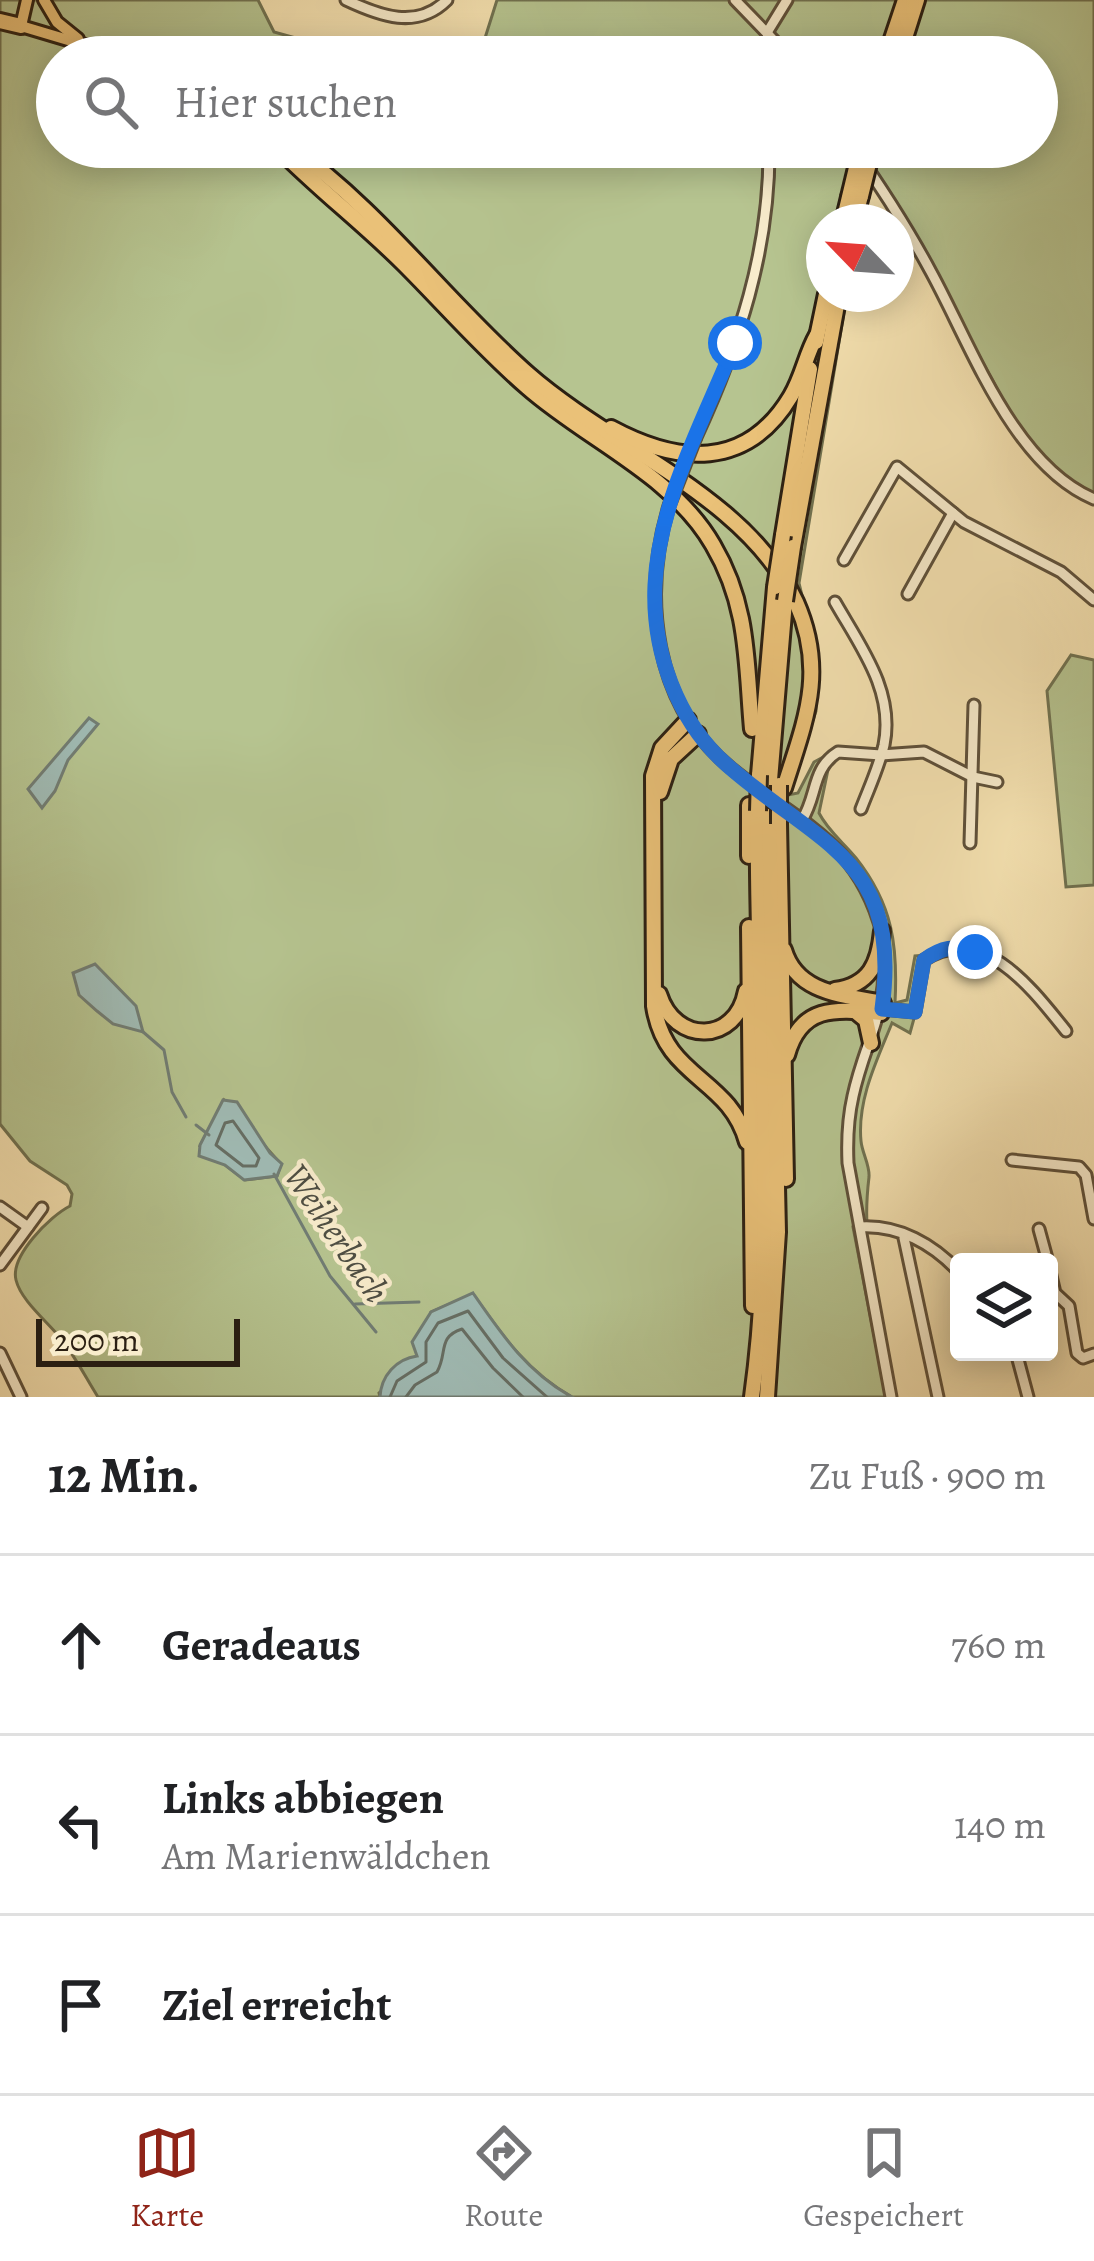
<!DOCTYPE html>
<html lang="de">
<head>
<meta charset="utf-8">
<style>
	:root { --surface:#fff; --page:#f2f2f2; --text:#202124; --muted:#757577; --line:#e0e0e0; --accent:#8f2418 }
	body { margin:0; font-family:Alegreya,serif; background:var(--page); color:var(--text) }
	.controls { position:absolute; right:36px; bottom:36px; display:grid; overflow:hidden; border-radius:12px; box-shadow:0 6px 30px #0003 }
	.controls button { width:108px; height:108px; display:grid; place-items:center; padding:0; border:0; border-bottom:3px solid var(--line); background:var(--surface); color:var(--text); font:60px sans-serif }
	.compass { position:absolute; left:806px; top:204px; width:108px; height:108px; border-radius:50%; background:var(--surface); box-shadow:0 6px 30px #0003; rotate:295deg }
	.scale { position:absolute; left:36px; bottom:30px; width:204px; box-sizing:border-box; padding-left:12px; border:6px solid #2b1f12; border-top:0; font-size:33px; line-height:42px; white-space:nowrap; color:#2b1f12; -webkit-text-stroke:9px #f8eccc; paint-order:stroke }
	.stop { position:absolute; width:36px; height:36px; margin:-27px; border:9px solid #1a73e8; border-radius:50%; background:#fff }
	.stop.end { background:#1a73e8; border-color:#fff; box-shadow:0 3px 12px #0008 }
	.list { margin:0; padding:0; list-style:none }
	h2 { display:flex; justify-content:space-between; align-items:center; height:156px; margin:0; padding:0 48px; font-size:51px }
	h2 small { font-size:39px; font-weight:400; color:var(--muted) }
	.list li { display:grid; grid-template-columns:78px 1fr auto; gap:36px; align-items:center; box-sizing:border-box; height:180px; padding:0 48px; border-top:3px solid var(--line) }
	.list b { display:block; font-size:45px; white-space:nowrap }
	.list p { margin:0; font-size:39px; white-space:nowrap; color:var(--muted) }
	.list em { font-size:39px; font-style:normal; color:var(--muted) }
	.icon { flex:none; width:66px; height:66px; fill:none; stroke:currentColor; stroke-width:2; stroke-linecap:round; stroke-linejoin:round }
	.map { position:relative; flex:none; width:1094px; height:1397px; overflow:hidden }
	.search { position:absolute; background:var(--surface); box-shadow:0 6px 30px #0003; left:36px; right:36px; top:36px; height:132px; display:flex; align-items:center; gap:30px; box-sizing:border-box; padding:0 42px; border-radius:66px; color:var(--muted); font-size:45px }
	.sheet { height:696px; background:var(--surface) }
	nav { display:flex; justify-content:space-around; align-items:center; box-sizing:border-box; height:168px; border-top:3px solid var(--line); background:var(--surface); font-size:33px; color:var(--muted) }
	nav a { display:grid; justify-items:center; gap:6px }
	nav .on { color:var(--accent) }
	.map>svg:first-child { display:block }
</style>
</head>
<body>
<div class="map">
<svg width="1094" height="1397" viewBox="0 0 1094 1397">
	<rect width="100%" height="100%" fill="#f5e2b1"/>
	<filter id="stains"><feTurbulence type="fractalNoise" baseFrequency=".00167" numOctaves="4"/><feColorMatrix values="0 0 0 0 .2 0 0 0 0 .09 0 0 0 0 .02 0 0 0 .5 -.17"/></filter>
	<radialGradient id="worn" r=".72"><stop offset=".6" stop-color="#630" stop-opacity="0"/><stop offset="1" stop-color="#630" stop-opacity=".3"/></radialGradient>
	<g fill="#b6c490" stroke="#707251" stroke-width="3" fill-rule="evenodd">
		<path d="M 0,0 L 258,0 L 274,32 L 364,57 L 57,57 L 57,147 L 1037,147 L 1037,57 L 479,57 L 497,0 L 1094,0 L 1094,494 L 1043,463 L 1008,409 L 916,239 L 872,174 L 863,222 L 824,222 L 824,294 L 847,294 L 799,583 L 815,649 L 816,711 L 788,795 L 798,793 L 814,762 L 825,756 L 829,765 L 819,813 C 828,831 844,843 856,858 C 893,905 898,946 895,1003 L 907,1000 L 915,956 L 926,955 L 929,964 L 910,1033 L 892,1023 C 877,1060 857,1100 861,1141 C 862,1153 870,1165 869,1177 C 867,1194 866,1207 867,1224 L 853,1227 L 886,1397 L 572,1397 C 527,1372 502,1335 473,1294 L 431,1312 L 418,1357 L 379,1393 L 380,1397 L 98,1397 C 86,1378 76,1358 62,1340 C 49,1323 21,1301 16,1280 C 10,1256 50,1216 70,1206 L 72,1194 L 67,1185 L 30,1161 L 0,1124 ZM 224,1100 L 281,1164 L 277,1176 L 245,1180 L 200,1146 Z"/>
		<polygon points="1071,655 1094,660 1094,885 1066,887 1047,691"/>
	</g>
	<g fill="#a0bcb6" stroke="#717d74" stroke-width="3">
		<polygon points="89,718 98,724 68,760 55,791 42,808 28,789"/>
		<polygon points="95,964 136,1006 143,1032 113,1024 97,1011 79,995 73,973"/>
		<polygon points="223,1100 237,1102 270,1153 282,1164 277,1176 244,1180 225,1165 199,1156 200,1145"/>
		<path d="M 473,1293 C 502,1335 527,1372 572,1397 L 380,1397 C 381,1376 396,1359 417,1356 L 412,1342 L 431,1312 Z"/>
	</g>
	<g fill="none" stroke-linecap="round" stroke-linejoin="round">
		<g stroke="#666e64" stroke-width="3">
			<polygon points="233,1121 259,1158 256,1166 243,1166 216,1145 225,1123"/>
			<polyline points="390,1397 397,1381 426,1362 426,1342 438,1323 468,1311 503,1358 547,1397"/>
			<path d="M 406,1397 L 415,1385 L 437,1372 C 448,1353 437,1337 462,1329 L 493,1368 L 523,1397"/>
		</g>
		<g stroke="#717d74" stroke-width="3">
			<polyline points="142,1031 164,1050 172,1092 186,1117"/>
			<polyline points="196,1125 209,1135"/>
			<polyline points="274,1174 330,1276 376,1332"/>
			<polyline points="355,1304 419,1302"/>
		</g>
		<defs>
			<g id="minor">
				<path d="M 346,0 C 380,16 417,30 447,0"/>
				<polyline points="735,0 790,57"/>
				<polyline points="766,57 768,31 787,0"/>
				<path d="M 853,147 C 881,187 908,229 931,272 C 971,345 1013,465 1094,499"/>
				<path d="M 696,437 C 739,344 770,250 769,147"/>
				<path d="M 669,506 C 642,596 653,705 731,768 C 798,823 858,840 882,933"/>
				<polyline points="844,560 897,467 964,522 1061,572 1094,600"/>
				<polyline points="908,594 953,513"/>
				<path d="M 835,602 C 860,646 895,691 884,745 C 879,767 869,788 861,809"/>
				<path d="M 802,820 C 818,795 811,769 838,752 L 881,755 L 924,752 L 973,777 L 997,782"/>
				<polyline points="970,843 974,705"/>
				<path d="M 883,950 C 889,1012 865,1040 853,1096 C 848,1118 847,1141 848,1163 L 891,1397"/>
				<path d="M 882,1009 L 915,1012 L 924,960 C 982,921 1033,990 1066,1031"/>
				<polyline points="1012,1160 1079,1167 1086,1175 1094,1219"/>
				<polyline points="0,1207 28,1227"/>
				<path d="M 861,1227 C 899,1225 933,1244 959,1272"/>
				<polyline points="1039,1229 1048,1262"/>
				<polyline points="904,1238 938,1397"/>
				<polyline points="0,1265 42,1208"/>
				<polyline points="1049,1267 1055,1293 1069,1306 1077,1353 1083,1358 1094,1354"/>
				<polyline points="1016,1352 1028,1397"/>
				<polyline points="0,1353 21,1397"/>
			</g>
			<g id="major">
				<polyline points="27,0 21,26 125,57"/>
				<polyline points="44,0 57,22 78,39"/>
			</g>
			<g id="highway">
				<polyline points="0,21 21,26"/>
				<polyline points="886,57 905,0"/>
				<polyline points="899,57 917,0"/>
				<path d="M 277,147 C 317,188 364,224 404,264 C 445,305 483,349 527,387 C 587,440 672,474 713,545 C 749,606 746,662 752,729"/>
				<path d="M 290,147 C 380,210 446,302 528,374 C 612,448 748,497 796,602 C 827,672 805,721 784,788"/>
				<polyline points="843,222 849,197"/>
				<polyline points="854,222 861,196"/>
				<polyline points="816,342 826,294"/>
				<path d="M 611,428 C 678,464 747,470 791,396 C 803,376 806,354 817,335"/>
				<polyline points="783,535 810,369"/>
				<polyline points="793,547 839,294"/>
				<path d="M 688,720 L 662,748 L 653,776 L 654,1006 C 665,1079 729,1077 747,1142"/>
				<polyline points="759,775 775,587"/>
				<polyline points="770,780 785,601"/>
				<polyline points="660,792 671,759 698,734"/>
				<polyline points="779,824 786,1179"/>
				<polyline points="749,856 749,805"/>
				<polyline points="749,927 753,1306"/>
				<path d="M 784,950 C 797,994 844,995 883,1003"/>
				<path d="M 835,990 C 870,985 879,963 882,931"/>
				<path d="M 659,994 C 675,1045 736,1044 746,991"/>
				<polyline points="855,1011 866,1020 871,1043"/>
				<path d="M 787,1055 C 801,1004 837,1009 881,1013"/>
				<path d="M 752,1397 C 779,1203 755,1006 758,811"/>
				<polyline points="767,1397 778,1232 769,816"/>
			</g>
		</defs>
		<use href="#minor" stroke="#5e503a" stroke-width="15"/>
		<use href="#major" stroke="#2b1f12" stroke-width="16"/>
		<use href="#highway" stroke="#2b1f12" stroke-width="20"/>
		<use href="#minor" stroke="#f8eccc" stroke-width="9"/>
		<use href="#major" stroke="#eac178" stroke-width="10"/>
		<use href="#highway" stroke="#eac178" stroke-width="14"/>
		<defs>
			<polyline id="minor-bridge" points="669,506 696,437"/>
			<g id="highway-bridge">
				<polyline points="861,196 873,147"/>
				<polyline points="849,197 861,147"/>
				<polyline points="775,587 783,535"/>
				<polyline points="785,601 793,547"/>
				<polyline points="758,811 759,775"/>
				<polyline points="779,824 779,785"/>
			</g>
		</defs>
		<use href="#minor-bridge" stroke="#5e503a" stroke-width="15" stroke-linecap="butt"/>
		<use href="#highway-bridge" stroke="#2b1f12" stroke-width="20" stroke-linecap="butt"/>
		<use href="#minor-bridge" stroke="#f8eccc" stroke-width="9"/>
		<use href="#highway-bridge" stroke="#eac178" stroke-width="14"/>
	</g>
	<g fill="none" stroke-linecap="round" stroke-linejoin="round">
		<path stroke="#1a73e8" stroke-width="15" d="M 735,343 C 704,420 659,500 655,585 C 652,651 677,721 727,765 C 819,846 902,858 882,1009 L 915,1012 L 924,960 C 942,947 954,945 975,952"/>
	</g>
	<g text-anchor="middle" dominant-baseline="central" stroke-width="9" stroke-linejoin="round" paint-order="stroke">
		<g font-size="36" font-style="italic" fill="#4e4e43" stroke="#f8eccc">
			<text transform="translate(337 1233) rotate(56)">Weiherbach</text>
		</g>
	</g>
	<rect width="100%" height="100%" filter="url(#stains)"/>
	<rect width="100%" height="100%" fill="url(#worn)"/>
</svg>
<div class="controls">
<button><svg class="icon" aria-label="layers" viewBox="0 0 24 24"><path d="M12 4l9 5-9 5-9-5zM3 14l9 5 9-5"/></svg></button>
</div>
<svg class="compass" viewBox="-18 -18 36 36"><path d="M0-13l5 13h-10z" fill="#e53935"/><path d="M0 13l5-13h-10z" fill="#757577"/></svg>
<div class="scale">200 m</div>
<div class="stop" style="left:735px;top:343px"></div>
<div class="stop end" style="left:975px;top:952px"></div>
<div class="search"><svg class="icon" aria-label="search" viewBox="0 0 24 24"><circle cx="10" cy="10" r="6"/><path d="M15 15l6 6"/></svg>Hier suchen</div>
</div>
<section class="sheet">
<h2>12 Min.<small>Zu Fuß · 900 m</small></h2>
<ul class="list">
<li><svg class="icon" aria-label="ahead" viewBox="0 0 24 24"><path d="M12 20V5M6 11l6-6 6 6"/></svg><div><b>Geradeaus</b></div><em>760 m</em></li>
<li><svg class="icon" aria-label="left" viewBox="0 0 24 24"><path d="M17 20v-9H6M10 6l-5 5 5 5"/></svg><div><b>Links abbiegen</b><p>Am Marienwäldchen</p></div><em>140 m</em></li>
<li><svg class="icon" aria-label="arrive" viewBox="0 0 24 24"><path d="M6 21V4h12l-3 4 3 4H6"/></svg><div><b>Ziel erreicht</b></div></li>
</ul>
</section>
<nav>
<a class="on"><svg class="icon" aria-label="map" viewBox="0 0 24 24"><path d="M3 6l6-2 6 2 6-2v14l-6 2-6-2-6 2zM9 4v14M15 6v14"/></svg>Karte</a>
<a><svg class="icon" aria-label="directions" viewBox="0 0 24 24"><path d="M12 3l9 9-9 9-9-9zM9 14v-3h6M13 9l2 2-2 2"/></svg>Route</a>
<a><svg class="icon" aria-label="saved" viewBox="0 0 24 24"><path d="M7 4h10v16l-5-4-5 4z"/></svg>Gespeichert</a>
</nav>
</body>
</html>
